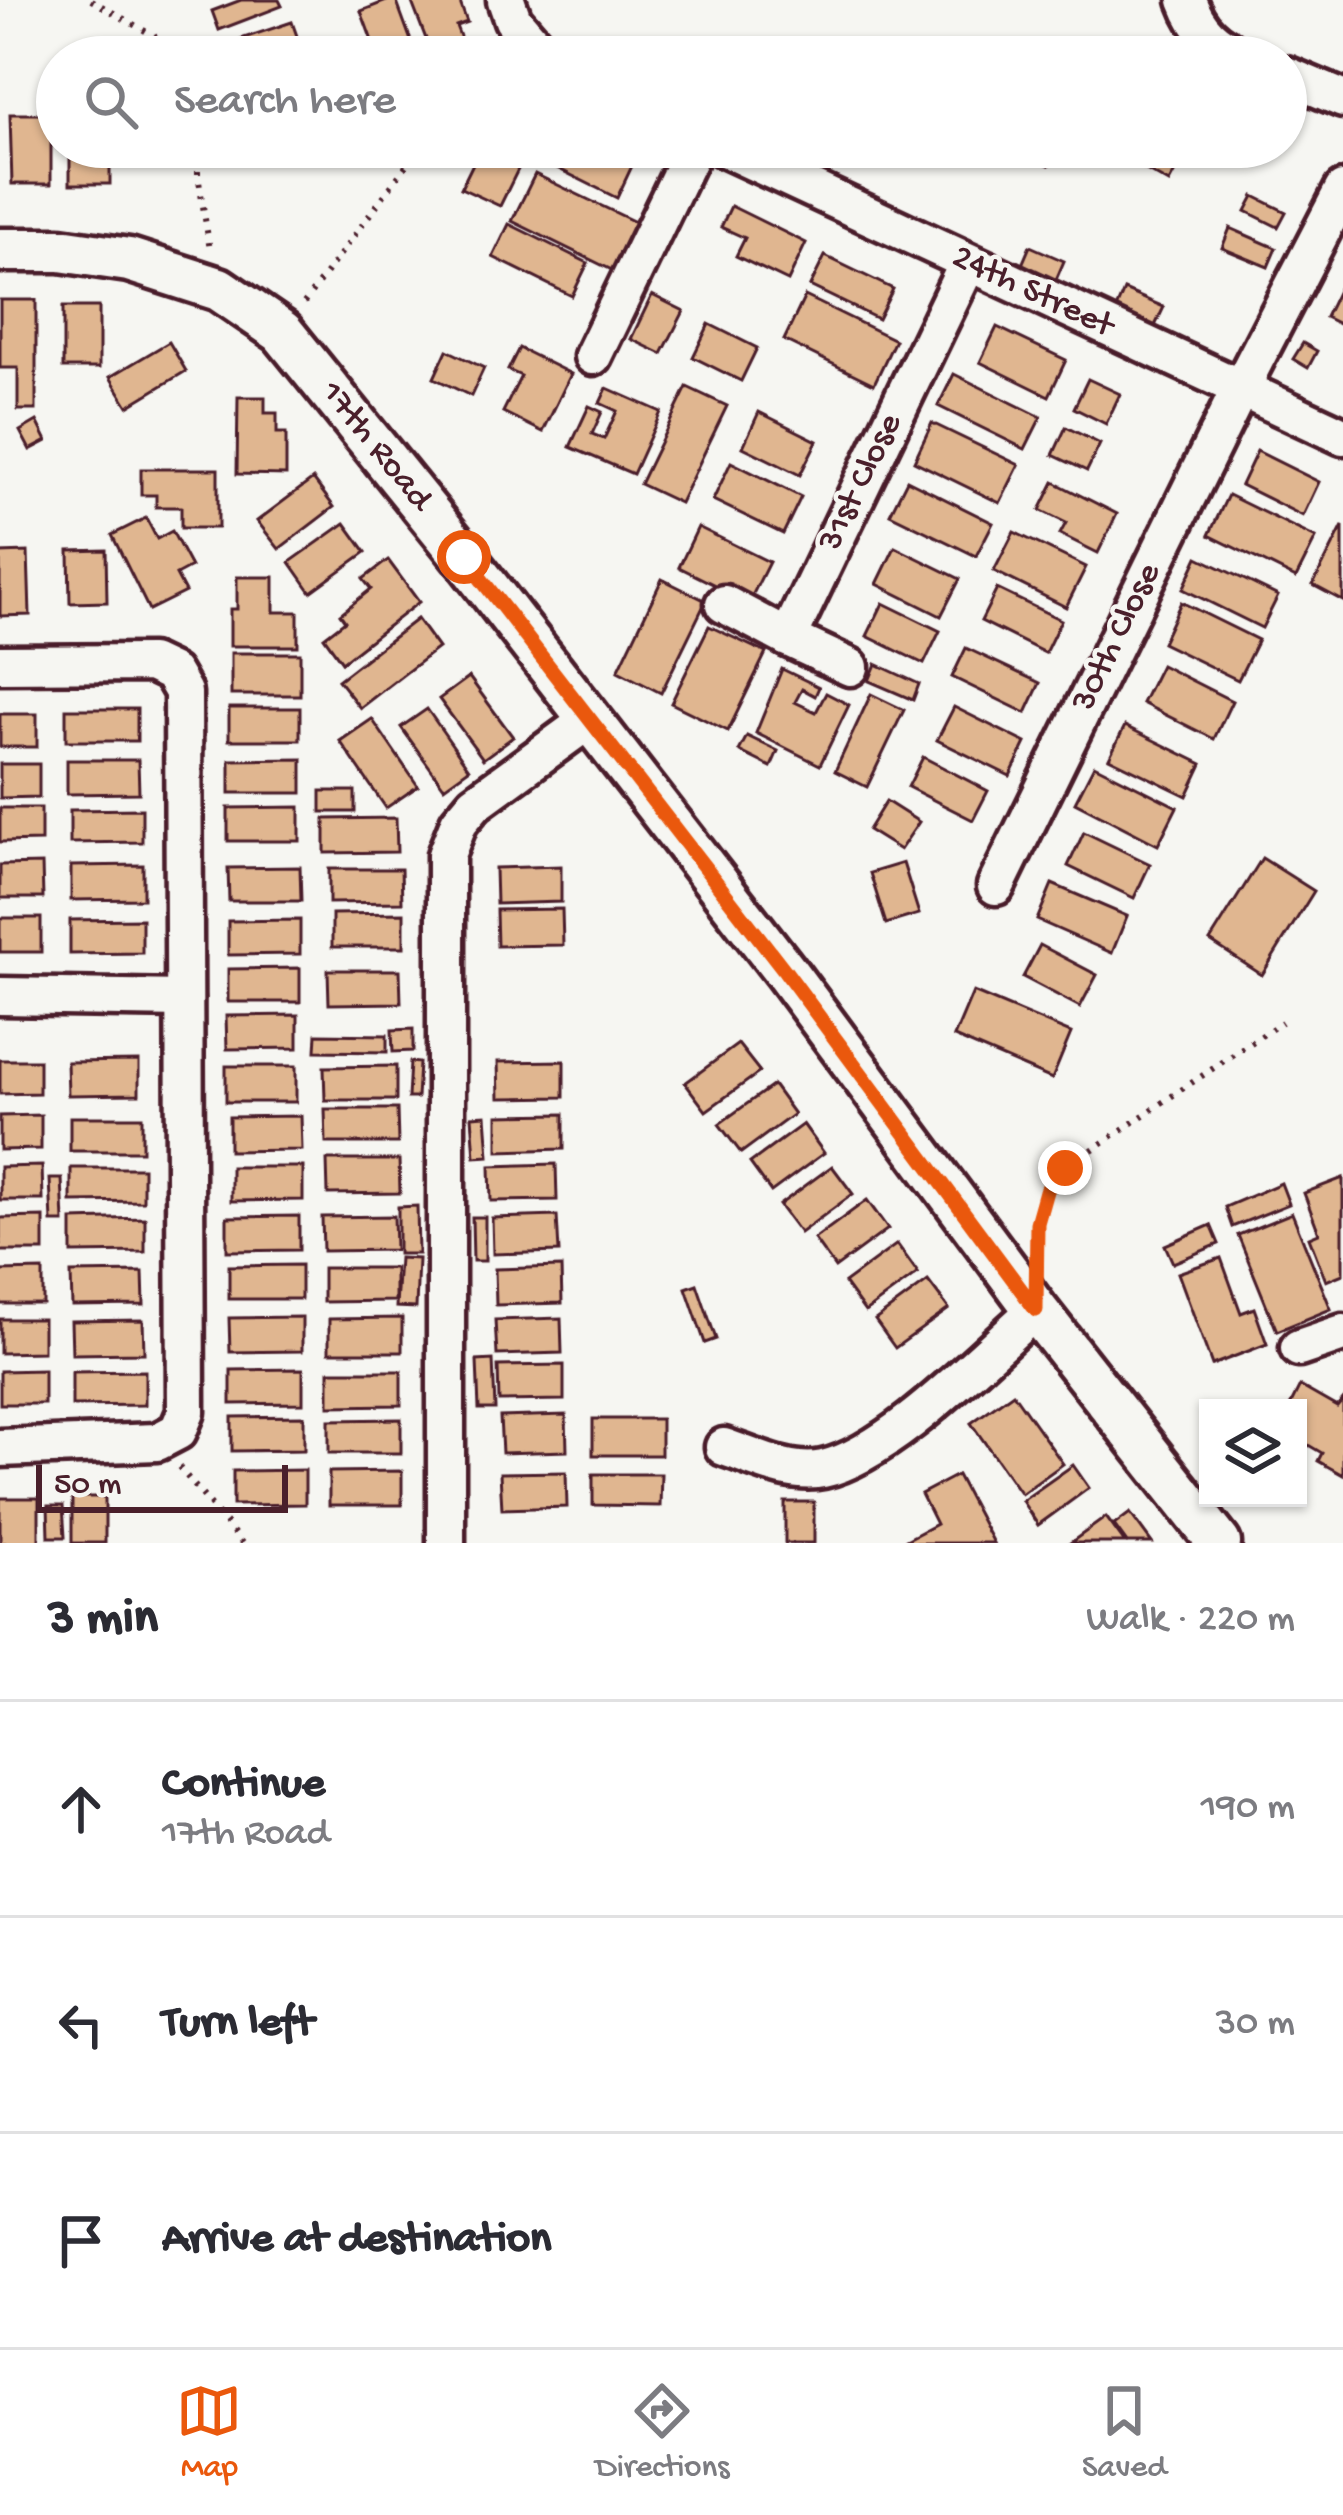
<!DOCTYPE html>
<html lang="en">
<head>
<meta charset="utf-8">
<style>
	:root { --surface:#fff; --page:#f2f2f3; --text:#2b2b33; --muted:#7c7c81; --line:#e1e1e2; --accent:#ea580c }
	body { margin:0; font-family:"Gochi Hand",sans-serif; background:var(--page); color:var(--text) }
	.controls { position:absolute; right:36px; bottom:36px; display:grid; overflow:hidden; border-radius:0px; box-shadow:0 3px 9px #0004 }
	.controls button { width:108px; height:108px; display:grid; place-items:center; padding:0; border:0; border-bottom:3px solid var(--line); background:var(--surface); color:var(--text); font:60px sans-serif }
	.scale { position:absolute; left:36px; bottom:30px; width:252px; box-sizing:border-box; padding-left:12px; border:6px solid #4a1f2b; border-top:0; font-size:33px; line-height:42px; white-space:nowrap; color:#4a1f2b; -webkit-text-stroke:9px #f6f6f2; paint-order:stroke }
	.stop { position:absolute; width:36px; height:36px; margin:-27px; border:9px solid #ea580c; border-radius:50%; background:#fff }
	.stop.end { background:#ea580c; border-color:#fff; box-shadow:0 3px 12px #0008 }
	.list { margin:0; padding:0; list-style:none }
	h2 { display:flex; justify-content:space-between; align-items:center; height:156px; margin:0; padding:0 48px; font-size:51px }
	h2 small { font-size:39px; font-weight:400; color:var(--muted) }
	.list li { display:grid; grid-template-columns:78px 1fr auto; gap:36px; align-items:center; box-sizing:border-box; height:216px; padding:0 48px; border-top:3px solid var(--line) }
	.list b { display:block; font-size:45px; white-space:nowrap }
	.list p { margin:0; font-size:39px; white-space:nowrap; color:var(--muted) }
	.list em { font-size:39px; font-style:normal; color:var(--muted) }
	.icon { flex:none; width:66px; height:66px; fill:none; stroke:currentColor; stroke-width:2; stroke-linecap:round; stroke-linejoin:round }
	.map { position:relative; flex:none; width:1343px; height:1543px; overflow:hidden }
	.search { position:absolute; background:var(--surface); box-shadow:0 3px 9px #0004; left:36px; right:36px; top:36px; height:132px; display:flex; align-items:center; gap:30px; box-sizing:border-box; padding:0 42px; border-radius:66px; color:var(--muted); font-size:45px }
	.sheet { height:804px; background:var(--surface) }
	nav { display:flex; justify-content:space-around; align-items:center; box-sizing:border-box; height:168px; border-top:3px solid var(--line); background:var(--surface); font-size:33px; color:var(--muted) }
	nav a { display:grid; justify-items:center; gap:6px }
	nav .on { color:var(--accent) }
	.map>svg:first-child { display:block }
</style>
</head>
<body>
<div class="map">
<svg width="1343" height="1543" viewBox="0 0 1343 1543">
	<rect width="100%" height="100%" fill="#f6f6f2"/>
	<filter id="ink" filterUnits="userSpaceOnUse"><feTurbulence type="fractalNoise" baseFrequency=".00833" numOctaves="2"/><feDisplacementMap in="SourceGraphic" scale="24" xChannelSelector="R" yChannelSelector="G"/><feConvolveMatrix kernelMatrix="1 2 1 2 8 2 1 2 1" color-interpolation-filters="sRGB"/></filter>
	<g filter="url(#ink)">
		<g fill="#e0b690" stroke="#4a1f2b" stroke-width="3">
			<polygon points="241,0 279,0 282,6 219,30 212,11"/>
			<polygon points="389,0 396,0 417,57 378,57 361,11"/>
			<polygon points="411,0 459,0 467,22 456,26 466,52 433,57"/>
			<polygon points="292,22 303,53 292,57 227,57 223,45"/>
			<polygon points="10,114 51,114 51,184 12,184"/>
			<rect x="70" y="147" width="40" height="37"/>
			<polygon points="481,147 529,147 500,206 461,188"/>
			<polygon points="552,147 594,147 632,166 617,198 545,162"/>
			<polygon points="1012,147 1058,147 1049,165"/>
			<polygon points="1129,147 1141,147 1177,168 1169,183 1123,157"/>
			<polygon points="535,174 637,223 614,271 512,221"/>
			<polygon points="1254,196 1286,212 1278,227 1246,211"/>
			<polygon points="731,206 806,243 788,281 736,256 745,238 721,227"/>
			<polygon points="509,224 588,263 572,296 493,257"/>
			<polygon points="1230,228 1276,248 1268,267 1222,248"/>
			<polygon points="1030,246 1064,261 1055,282 1021,267"/>
			<polygon points="825,256 893,289 878,319 810,286"/>
			<polygon points="1342,282 1343,282 1343,326 1325,317"/>
			<polygon points="1124,290 1164,307 1155,326 1116,309"/>
			<polygon points="652,295 684,311 662,354 631,339"/>
			<polygon points="805,296 895,340 874,384 784,340"/>
			<polygon points="0,300 36,300 36,410 18,410 18,368 0,368"/>
			<rect x="63" y="307" width="36" height="61"/>
			<polygon points="709,324 757,348 741,381 693,357"/>
			<polygon points="997,327 1066,360 1049,396 980,362"/>
			<polygon points="169,342 186,371 128,406 110,377"/>
			<polygon points="1303,343 1317,351 1308,368 1293,359"/>
			<polygon points="519,348 571,374 543,432 503,412 521,376 508,370"/>
			<polygon points="447,350 484,368 471,396 434,378"/>
			<polygon points="954,374 1041,417 1025,449 938,406"/>
			<polygon points="1088,379 1120,394 1106,424 1074,408"/>
			<polygon points="687,387 727,406 680,503 640,484"/>
			<polygon points="607,388 661,412 633,474 570,447 589,406 602,412 592,434 604,439 617,411 600,403"/>
			<polygon points="238,397 265,397 265,413 277,413 277,433 286,433 286,475 237,474"/>
			<polygon points="759,412 817,441 800,475 743,447"/>
			<polygon points="37,421 47,441 30,450 20,431"/>
			<polygon points="932,423 1019,465 1000,503 914,461"/>
			<polygon points="1066,427 1100,444 1087,471 1053,455"/>
			<polygon points="1257,451 1319,482 1303,516 1241,485"/>
			<polygon points="731,462 801,497 783,534 713,500"/>
			<polygon points="141,469 218,469 218,528 181,528 181,507 156,507 156,495 141,495"/>
			<polygon points="313,479 334,507 279,549 257,521"/>
			<polygon points="907,480 993,523 976,556 890,514"/>
			<polygon points="1054,482 1117,514 1098,553 1060,534 1066,523 1040,510"/>
			<polygon points="1228,495 1316,538 1296,578 1209,535"/>
			<polygon points="146,518 157,539 172,531 191,567 176,575 185,592 149,610 112,535"/>
			<polygon points="345,523 366,552 311,592 290,562"/>
			<polygon points="1343,526 1343,601 1313,585"/>
			<polygon points="698,527 769,562 749,602 679,567"/>
			<polygon points="1014,532 1086,567 1066,607 994,571"/>
			<polygon points="895,547 960,579 941,616 877,584"/>
			<polygon points="106,550 107,602 70,603 69,551"/>
			<polygon points="28,552 30,615 0,616 0,553"/>
			<polygon points="1198,557 1278,596 1262,628 1183,589"/>
			<polygon points="388,560 419,602 342,662 324,637 345,621 340,614 371,589 363,579"/>
			<polygon points="237,577 274,577 274,612 298,612 298,646 230,646 230,609 237,609"/>
			<polygon points="662,579 706,601 661,693 618,671"/>
			<polygon points="997,589 1061,620 1045,653 981,621"/>
			<polygon points="1181,602 1258,640 1238,680 1162,643"/>
			<polygon points="883,603 940,631 924,664 867,636"/>
			<polygon points="417,619 438,648 360,708 338,680"/>
			<polygon points="709,626 766,653 728,731 671,703"/>
			<polygon points="966,648 1040,683 1026,713 952,677"/>
			<rect x="231" y="653" width="69" height="42"/>
			<polygon points="876,664 919,684 913,700 869,681"/>
			<polygon points="1161,665 1232,701 1214,739 1142,703"/>
			<polygon points="782,669 819,687 815,696 802,689 795,702 816,712 826,693 849,705 820,765 756,733"/>
			<polygon points="469,677 513,737 483,759 439,699"/>
			<polygon points="871,694 904,710 867,787 835,771"/>
			<polygon points="954,707 1026,743 1010,776 937,740"/>
			<rect x="229" y="708" width="71" height="32"/>
			<rect x="66" y="709" width="71" height="32"/>
			<polygon points="427,709 469,769 444,787 401,727"/>
			<rect x="0" y="714" width="37" height="33"/>
			<polygon points="372,719 418,786 386,808 340,741"/>
			<polygon points="1125,726 1202,764 1187,796 1109,758"/>
			<polygon points="747,736 778,751 771,767 739,751"/>
			<polygon points="923,757 988,791 973,820 908,787"/>
			<polygon points="302,759 302,793 230,793 230,760"/>
			<polygon points="67,760 138,760 139,793 67,794"/>
			<polygon points="0,764 39,764 39,797 0,798"/>
			<polygon points="1094,765 1177,807 1158,845 1075,802"/>
			<rect x="321" y="791" width="34" height="21"/>
			<polygon points="886,801 919,822 900,850 868,830"/>
			<polygon points="300,807 300,841 228,841 228,808"/>
			<polygon points="0,808 41,808 41,841 0,842"/>
			<polygon points="142,809 142,842 70,843 70,810"/>
			<polygon points="396,818 397,852 325,853 325,819"/>
			<polygon points="1084,832 1150,864 1134,898 1068,866"/>
			<polygon points="1262,858 1314,891 1262,975 1210,941"/>
			<polygon points="903,863 919,914 886,924 870,873"/>
			<polygon points="42,864 43,898 0,898 0,865"/>
			<polygon points="143,865 143,899 71,900 71,866"/>
			<polygon points="561,866 561,902 496,904 495,868"/>
			<polygon points="300,867 301,901 229,901 228,868"/>
			<polygon points="329,869 401,869 402,902 329,903"/>
			<polygon points="1052,884 1127,916 1112,953 1037,920"/>
			<polygon points="562,909 563,945 497,946 496,910"/>
			<polygon points="404,913 404,947 332,947 332,914"/>
			<rect x="0" y="918" width="41" height="34"/>
			<polygon points="142,919 142,953 70,954 70,920"/>
			<polygon points="300,920 300,954 228,955 228,921"/>
			<polygon points="1040,945 1097,975 1080,1007 1023,977"/>
			<polygon points="300,968 300,1002 228,1002 228,969"/>
			<polygon points="328,970 400,970 401,1003 329,1004"/>
			<polygon points="973,992 1071,1033 1052,1079 954,1037"/>
			<polygon points="298,1015 298,1048 227,1049 226,1016"/>
			<polygon points="413,1029 413,1051 393,1052 392,1030"/>
			<polygon points="317,1034 387,1035 387,1052 316,1051"/>
			<polygon points="738,1044 760,1072 706,1111 685,1083"/>
			<polygon points="0,1060 39,1060 39,1093 0,1094"/>
			<polygon points="139,1061 139,1094 68,1095 67,1062"/>
			<polygon points="564,1061 564,1097 499,1098 498,1062"/>
			<polygon points="410,1062 419,1063 417,1098 408,1098"/>
			<rect x="226" y="1066" width="70" height="36"/>
			<polygon points="396,1066 396,1100 325,1100 324,1067"/>
			<polygon points="773,1085 794,1114 741,1153 719,1124"/>
			<polygon points="325,1109 397,1109 398,1143 326,1143"/>
			<polygon points="564,1114 564,1149 498,1151 498,1115"/>
			<polygon points="41,1115 41,1149 0,1150 0,1116"/>
			<polygon points="486,1115 489,1156 475,1157 472,1116"/>
			<polygon points="301,1116 302,1150 229,1151 229,1117"/>
			<rect x="70" y="1117" width="72" height="34"/>
			<polygon points="803,1124 824,1153 771,1192 750,1163"/>
			<polygon points="327,1160 399,1160 400,1193 328,1194"/>
			<polygon points="556,1164 557,1200 491,1201 490,1166"/>
			<polygon points="42,1166 43,1200 0,1200 0,1167"/>
			<polygon points="832,1166 853,1194 800,1233 779,1205"/>
			<polygon points="231,1167 303,1167 303,1200 231,1201"/>
			<polygon points="71,1168 143,1168 143,1201 71,1202"/>
			<polygon points="1343,1178 1343,1274 1326,1281 1309,1237 1319,1233 1304,1193"/>
			<polygon points="50,1179 62,1179 64,1222 52,1222"/>
			<polygon points="1281,1183 1289,1204 1232,1227 1225,1207"/>
			<polygon points="867,1200 888,1229 835,1268 814,1239"/>
			<polygon points="417,1206 418,1254 398,1254 398,1207"/>
			<polygon points="1292,1213 1331,1309 1277,1331 1238,1235"/>
			<polygon points="299,1216 299,1250 227,1251 227,1217"/>
			<polygon points="394,1216 395,1250 323,1251 322,1217"/>
			<polygon points="557,1216 559,1252 493,1254 492,1218"/>
			<polygon points="44,1217 44,1251 0,1251 0,1218"/>
			<polygon points="472,1217 485,1217 485,1261 473,1261"/>
			<polygon points="145,1218 145,1252 72,1253 72,1220"/>
			<polygon points="1211,1225 1219,1244 1173,1263 1165,1245"/>
			<polygon points="897,1244 918,1273 865,1312 844,1283"/>
			<polygon points="399,1258 418,1259 416,1308 396,1307"/>
			<polygon points="1221,1258 1241,1313 1254,1308 1267,1344 1212,1365 1178,1273"/>
			<polygon points="301,1265 301,1299 229,1299 229,1266"/>
			<polygon points="561,1267 562,1303 496,1305 495,1269"/>
			<polygon points="323,1268 395,1268 395,1301 323,1302"/>
			<polygon points="43,1270 43,1304 0,1304 0,1271"/>
			<polygon points="143,1272 144,1305 72,1306 71,1273"/>
			<polygon points="928,1281 949,1309 895,1348 875,1320"/>
			<polygon points="697,1284 716,1339 705,1343 686,1288"/>
			<polygon points="302,1317 302,1351 230,1352 229,1318"/>
			<polygon points="402,1318 402,1352 329,1352 329,1319"/>
			<polygon points="561,1318 562,1353 497,1355 495,1320"/>
			<polygon points="0,1319 43,1319 43,1352 0,1353"/>
			<polygon points="143,1320 144,1353 72,1354 71,1321"/>
			<polygon points="493,1360 495,1409 479,1409 477,1361"/>
			<polygon points="564,1365 564,1400 499,1401 498,1366"/>
			<polygon points="303,1369 303,1403 231,1404 231,1370"/>
			<polygon points="44,1370 44,1404 0,1404 0,1371"/>
			<polygon points="145,1371 145,1405 72,1406 72,1372"/>
			<polygon points="329,1371 401,1371 401,1405 329,1406"/>
			<polygon points="1300,1386 1337,1407 1343,1400 1343,1475 1318,1461 1322,1453 1298,1439 1298,1408 1289,1408"/>
			<polygon points="1013,1393 1063,1464 1021,1494 971,1423"/>
			<polygon points="566,1415 567,1451 502,1453 500,1417"/>
			<polygon points="304,1416 304,1450 232,1451 232,1417"/>
			<polygon points="401,1419 401,1453 329,1453 329,1420"/>
			<rect x="593" y="1419" width="68" height="36"/>
			<polygon points="1073,1465 1089,1488 1038,1525 1022,1501"/>
			<polygon points="305,1470 305,1504 233,1505 233,1471"/>
			<polygon points="402,1471 402,1505 329,1505 329,1472"/>
			<polygon points="566,1472 567,1507 502,1509 500,1473"/>
			<polygon points="593,1474 661,1474 660,1506 593,1505"/>
			<polygon points="957,1475 993,1543 908,1543 906,1540 936,1524 921,1494"/>
			<rect x="72" y="1497" width="33" height="46"/>
			<rect x="0" y="1498" width="39" height="45"/>
			<rect x="785" y="1502" width="29" height="41"/>
			<polygon points="48,1506 63,1506 65,1537 49,1537"/>
			<polygon points="1130,1513 1152,1543 1127,1543 1114,1525"/>
			<polygon points="1106,1517 1125,1543 1070,1543"/>
		</g>
		<g fill="none" stroke-linecap="round" stroke-linejoin="round">
			<defs>
				<g id="minor">
					<polyline points="506,0 513,20 545,57"/>
					<path d="M 1187,0 C 1198,30 1214,45 1243,57"/>
					<polyline points="1286,75 1343,99"/>
					<polyline points="722,147 1343,436"/>
					<polyline points="593,356 694,147"/>
					<polyline points="724,604 788,638 968,263"/>
					<polyline points="788,638 850,667"/>
					<polyline points="0,664 151,663 172,673 183,692 186,1412 178,1431 157,1442 0,1448"/>
					<polyline points="996,886 1240,389 1343,190"/>
					<polyline points="0,996 184,999"/>
					<polyline points="1299,1348 1343,1333"/>
					<path d="M 724,1447 C 754,1457 791,1476 823,1469 C 890,1454 982,1357 1036,1310"/>
					<polyline points="446,1543 446,855 459,822 475,803 589,720"/>
				</g>
				<polyline id="tertiary" points="0,250 60,250 129,260 219,289 282,332 464,557 785,971 1036,1310 1219,1543"/>
			</defs>
			<use href="#minor" stroke="#4a1f2b" stroke-width="45"/>
			<use href="#tertiary" stroke="#4a1f2b" stroke-width="51"/>
			<g stroke="#4a1f2b" stroke-width="6" stroke-dasharray="3 9" stroke-linecap="butt">
				<polyline points="91,0 161,40 174,57"/>
				<polyline points="198,147 198,175 210,250"/>
				<polyline points="304,303 420,147"/>
				<path d="M 1036,1249 C 1037,1215 1044,1194 1065,1168 L 1282,1022"/>
				<polyline points="179,1467 242,1543"/>
			</g>
			<use href="#minor" stroke="#f6f6f2" stroke-width="36"/>
			<use href="#tertiary" stroke="#f6f6f2" stroke-width="42"/>
		</g>
	</g>
	<g fill="none" stroke-linecap="round" stroke-linejoin="round" filter="url(#ink)">
		<polyline stroke="#ea580c" stroke-width="15" points="464,557 785,971 1036,1310 1037,1223 1046,1191 1065,1168"/>
	</g>
	<g text-anchor="middle" dominant-baseline="central" stroke-width="9" stroke-linejoin="round" paint-order="stroke">
		<g font-size="36" fill="#4a1f2b" stroke="#f6f6f2">
			<text transform="translate(1032 293) rotate(25)">24th Street</text>
			<text transform="translate(375 447) rotate(51)">17th Road</text>
			<text transform="translate(862 483) rotate(-64)">31st Close</text>
			<text transform="translate(1118 638) rotate(-64)">30th Close</text>
		</g>
	</g>
</svg>
<div class="controls">
<button><svg class="icon" aria-label="layers" viewBox="0 0 24 24"><path d="M12 4l9 5-9 5-9-5zM3 14l9 5 9-5"/></svg></button>
</div>
<div class="scale">50 m</div>
<div class="stop" style="left:464px;top:557px"></div>
<div class="stop end" style="left:1065px;top:1168px"></div>
<div class="search"><svg class="icon" aria-label="search" viewBox="0 0 24 24"><circle cx="10" cy="10" r="6"/><path d="M15 15l6 6"/></svg>Search here</div>
</div>
<section class="sheet">
<h2>3 min<small>Walk · 220 m</small></h2>
<ul class="list">
<li><svg class="icon" aria-label="ahead" viewBox="0 0 24 24"><path d="M12 20V5M6 11l6-6 6 6"/></svg><div><b>Continue</b><p>17th Road</p></div><em>190 m</em></li>
<li><svg class="icon" aria-label="left" viewBox="0 0 24 24"><path d="M17 20v-9H6M10 6l-5 5 5 5"/></svg><div><b>Turn left</b></div><em>30 m</em></li>
<li><svg class="icon" aria-label="arrive" viewBox="0 0 24 24"><path d="M6 21V4h12l-3 4 3 4H6"/></svg><div><b>Arrive at destination</b></div></li>
</ul>
</section>
<nav>
<a class="on"><svg class="icon" aria-label="map" viewBox="0 0 24 24"><path d="M3 6l6-2 6 2 6-2v14l-6 2-6-2-6 2zM9 4v14M15 6v14"/></svg>Map</a>
<a><svg class="icon" aria-label="directions" viewBox="0 0 24 24"><path d="M12 3l9 9-9 9-9-9zM9 14v-3h6M13 9l2 2-2 2"/></svg>Directions</a>
<a><svg class="icon" aria-label="saved" viewBox="0 0 24 24"><path d="M7 4h10v16l-5-4-5 4z"/></svg>Saved</a>
</nav>
</body>
</html>
